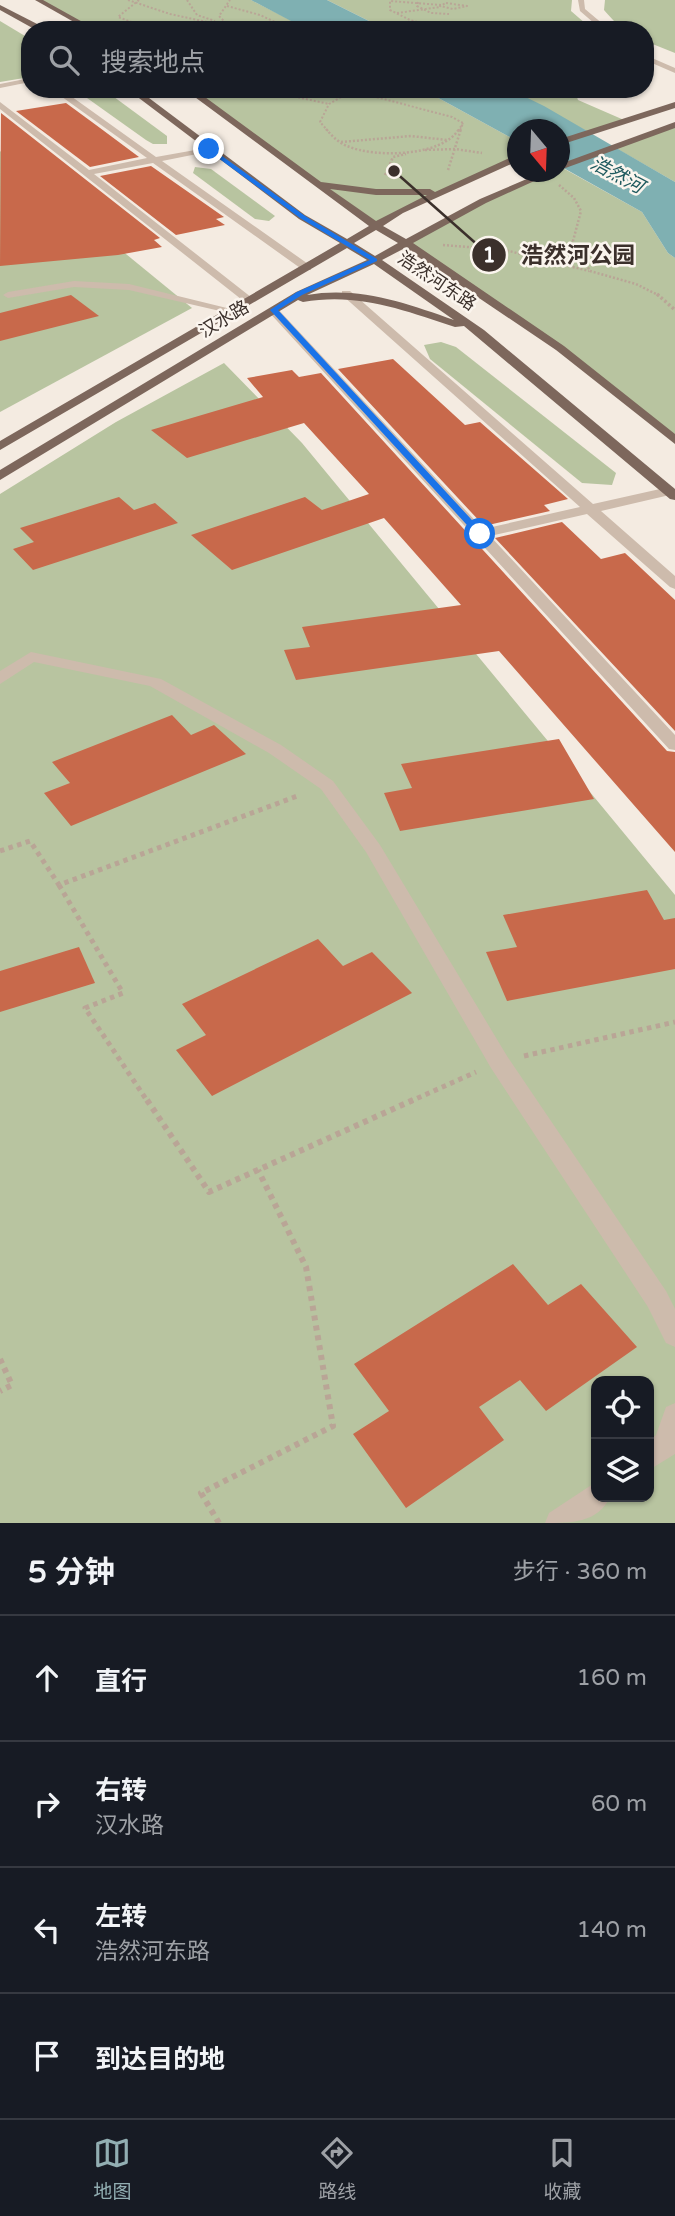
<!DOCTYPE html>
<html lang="zh">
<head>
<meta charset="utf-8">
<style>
	:root { --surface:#171b24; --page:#20242c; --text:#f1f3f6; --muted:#9ea1a6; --line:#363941; --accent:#92aeb2 }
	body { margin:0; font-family:"Varela Round","Noto Sans SC",sans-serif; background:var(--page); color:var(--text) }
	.controls { position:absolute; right:21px; bottom:21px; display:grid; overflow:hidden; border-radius:14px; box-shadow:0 2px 5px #0004 }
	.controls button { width:63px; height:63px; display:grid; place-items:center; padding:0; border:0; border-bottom:2px solid var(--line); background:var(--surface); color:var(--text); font:35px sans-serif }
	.compass { position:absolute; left:507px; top:119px; width:63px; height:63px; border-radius:50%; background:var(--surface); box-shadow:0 2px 5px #0004; rotate:161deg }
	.stop { position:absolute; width:21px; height:21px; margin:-16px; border:5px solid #1a73e8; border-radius:50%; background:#fff }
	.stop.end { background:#1a73e8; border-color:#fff; box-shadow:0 2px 7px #0008 }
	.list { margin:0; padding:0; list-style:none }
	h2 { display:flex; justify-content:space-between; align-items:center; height:91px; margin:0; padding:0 28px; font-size:30px }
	h2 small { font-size:23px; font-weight:400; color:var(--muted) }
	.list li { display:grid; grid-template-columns:46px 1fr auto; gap:21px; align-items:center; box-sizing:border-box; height:126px; padding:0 28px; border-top:2px solid var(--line) }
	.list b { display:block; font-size:26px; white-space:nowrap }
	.list p { margin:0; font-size:23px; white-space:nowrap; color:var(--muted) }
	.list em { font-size:23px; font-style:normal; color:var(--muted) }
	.icon { flex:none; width:38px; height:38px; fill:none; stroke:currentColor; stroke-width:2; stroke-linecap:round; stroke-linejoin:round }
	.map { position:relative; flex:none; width:675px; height:1523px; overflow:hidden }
	.search { position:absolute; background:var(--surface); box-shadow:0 2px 5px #0004; left:21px; right:21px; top:21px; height:77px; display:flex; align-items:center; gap:18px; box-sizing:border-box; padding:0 24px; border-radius:28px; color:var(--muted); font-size:26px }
	.sheet { height:595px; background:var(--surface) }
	nav { display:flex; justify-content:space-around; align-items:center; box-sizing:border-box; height:98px; border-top:2px solid var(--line); background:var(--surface); font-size:19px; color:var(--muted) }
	nav a { display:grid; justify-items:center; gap:4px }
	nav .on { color:var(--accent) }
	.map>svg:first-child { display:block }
</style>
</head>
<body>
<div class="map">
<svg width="675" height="1523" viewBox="0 0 675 1523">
	<rect width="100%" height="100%" fill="#f4ebe1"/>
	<g fill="#b8c4a0" fill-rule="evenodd">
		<polygon points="37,0 251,0 302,26 286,30 94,30"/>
		<polygon points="327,0 572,0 571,11 593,30 387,30"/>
		<path d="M 605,0 L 675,0 L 675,53 L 645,41 L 645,30 C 621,30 620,28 604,10 Z"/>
		<polygon points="0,21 30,39 30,77 0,82"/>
		<polygon points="188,89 422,89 517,141 517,157 441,191 377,227"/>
		<polygon points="509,89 574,89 578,100 624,120 588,132"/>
		<polygon points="91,92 110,94 167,136 167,144 153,144 146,140 80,93"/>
		<polygon points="675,125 675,182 614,147"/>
		<polygon points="0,151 192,308 0,412"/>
		<polygon points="195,167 211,169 275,216 269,221 255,219 193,173"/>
		<polygon points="561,167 642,212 668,253 675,258 675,440 560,348 407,244 483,201 553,172 560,172"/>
		<polygon points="441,342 456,347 616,473 612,485 582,483 430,359 424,345"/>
		<path d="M 224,363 L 302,443 L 675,895 L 675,1523 L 0,1523 L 0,494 L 116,422 ZM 596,1381 L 649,1381 L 649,1497 L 596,1497 Z"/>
	</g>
	<g fill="#7fb0b2">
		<polygon points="251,0 327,0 387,30 308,30"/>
		<polygon points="422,89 509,89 544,106 675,182 675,258 668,253 642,212 560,166 560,130 518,130 517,141"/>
	</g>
	<g fill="#c8694b">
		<polygon points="66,103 96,125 139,157 90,167 16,111"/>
		<polygon points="1,113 160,238 154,240 162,247 118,255 0,266"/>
		<polygon points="151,166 224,217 216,219 225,225 176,235 100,176"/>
		<polygon points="71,295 99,316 0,341 0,313"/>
		<polygon points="393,359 465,425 480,422 568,499 544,505 550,511 484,526 338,369"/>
		<polygon points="292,370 299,377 321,373 667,751 675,752 675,852 499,651 296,680 284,650 310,647 302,627 461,605 384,518 232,570 191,535 305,497 322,510 369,494 304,423 187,458 151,430 263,397 247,378"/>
		<polygon points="119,497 134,510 155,503 178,523 33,570 13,549 34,542 20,528"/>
		<polygon points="562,522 601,559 625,553 675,600 675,731 495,538"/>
		<polygon points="172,715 191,735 214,725 246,754 71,826 44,793 70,783 52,762"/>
		<polygon points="559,739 594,799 400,831 384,793 412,788 401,764"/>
		<polygon points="647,890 664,920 675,918 675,969 507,1001 486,952 517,947 503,915"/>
		<polygon points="318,939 343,966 372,952 412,993 212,1096 176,1050 206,1035 182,1004"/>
		<polygon points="79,947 95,983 0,1012 0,971"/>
		<polygon points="513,1264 548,1305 581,1284 637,1347 546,1411 520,1380 479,1407 504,1440 406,1508 353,1434 389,1411 354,1364"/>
	</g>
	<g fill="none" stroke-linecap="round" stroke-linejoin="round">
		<g stroke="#b9a596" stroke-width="2" stroke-dasharray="2 2" stroke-linecap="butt">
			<polyline points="128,0 170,14 244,30"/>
			<polyline points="139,0 118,17 153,30"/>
			<polyline points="187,0 197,15 215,21"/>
			<polyline points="418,2 417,6 431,13 449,14"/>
			<polygon points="446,3 467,6 453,9 440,6"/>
			<polyline points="441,5 390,1 390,10 410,20 447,30"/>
			<polyline points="227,6 260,15 290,29"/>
			<polyline points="397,13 440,7"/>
			<polyline points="229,26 219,16 230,0"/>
			<polyline points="259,89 329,104"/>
			<polyline points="346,89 452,117 463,123 460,131"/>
			<polyline points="328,131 320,122 329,104 352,91"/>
			<polyline points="458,131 463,123"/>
		</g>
		<g stroke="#b9a596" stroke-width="2.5" stroke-dasharray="2 2" stroke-linecap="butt">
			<path d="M 326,129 C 332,136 339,143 347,146 C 375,158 442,157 459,129"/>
			<polyline points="341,142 411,136 447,140"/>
			<polyline points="425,150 455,149 482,153"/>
			<polyline points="448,170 461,129"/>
			<polyline points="385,175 393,157 406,154"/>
			<polyline points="559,185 574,198 581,211 573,241 590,271 636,284 660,296"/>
			<polyline points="443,245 505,250 589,271"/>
		</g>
		<polyline stroke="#b9a596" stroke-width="3.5" stroke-dasharray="2.5 2.5" stroke-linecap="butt" points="657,294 675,310"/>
		<g stroke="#b9a596" stroke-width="5" stroke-dasharray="4.5 4.5" stroke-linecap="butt">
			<polyline points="0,851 30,841 59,885 300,795"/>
			<polyline points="59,885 123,993 85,1008 148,1102"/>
			<polyline points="524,1056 675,1022"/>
			<polyline points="409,1102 476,1072"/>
		</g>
		<g stroke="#b9a596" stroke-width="6" stroke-dasharray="5 5" stroke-linecap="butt">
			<polyline points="147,1100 209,1192 413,1100"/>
			<polyline points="0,1359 12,1385 0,1391"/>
			<polyline points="219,1523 201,1493 333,1426 306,1267 258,1170"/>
		</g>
		<g fill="#cdbbac" fill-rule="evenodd">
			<polygon points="578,0 584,0 585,9 610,30 602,30 580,11"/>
			<polygon points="645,55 675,68 675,73 645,60"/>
			<polygon points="30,78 30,82 0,88 0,84"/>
			<polygon points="51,89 61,89 156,157 212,147 212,151 162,161 311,266 311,270 303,270 153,163 94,174 256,301 246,303 0,109 0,102 89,170 147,158"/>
			<polygon points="74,281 129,284 239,311 233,314 129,290 74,287 8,298 3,295 8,292"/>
			<polygon points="342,291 350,291 593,504 669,487 674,488 674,494 601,511 675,576 675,589 670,587 587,514 490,536 675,735 675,750 669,749 267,310 277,308 483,529 580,507 342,295"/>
			<polygon points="31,652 161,679 281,745 333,781 380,845 507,1056 666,1291 675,1309 675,1347 666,1343 648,1307 491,1068 366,852 321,789 269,753 150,686 34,662 0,684 0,671"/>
			<polygon points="675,1403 675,1454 649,1470 649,1440 656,1435 666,1407"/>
			<path d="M 596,1482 L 596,1497 L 610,1497 C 598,1523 571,1523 545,1523 L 549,1513 Z"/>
		</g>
		<g fill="#7d675c" fill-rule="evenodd">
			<polygon points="35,0 43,0 97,30 88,30"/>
			<polygon points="0,5 45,28 45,30 36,30 0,10"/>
			<path d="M 127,89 L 137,89 L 305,215 L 347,239 L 369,226 L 184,89 L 194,89 L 321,182 L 376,189 L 430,189 L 435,192 L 518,154 L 518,161 L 403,213 L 383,226 L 406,239 L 480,199 L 543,172 L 554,172 L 486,203 L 413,243 L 564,346 L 675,434 L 675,444 L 556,350 L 405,248 L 382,260 L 484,330 L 675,489 L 675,500 L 670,499 L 464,326 L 455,327 C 404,310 357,292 303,302 L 298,300 L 0,480 L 0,470 L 296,292 L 367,260 L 347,248 L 0,450 L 0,441 L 340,243 L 299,219 ZM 330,189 L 376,195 L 427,195 L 376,221 ZM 376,230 L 398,243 L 375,256 L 354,243 ZM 374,264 L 454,320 C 406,303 358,286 307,295 Z"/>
			<polygon points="675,102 675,108 560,145 560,139"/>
			<polygon points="675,122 675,128 560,170 560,164"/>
		</g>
	</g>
	<polygon fill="#1a73e8" points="211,148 305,216 377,259 377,261 302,295 278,310 483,532 483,536 477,536 270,310 297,292 370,260 300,218 206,149"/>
	<g text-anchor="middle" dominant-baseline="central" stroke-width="5" stroke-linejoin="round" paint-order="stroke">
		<g font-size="18" fill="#3b302b" stroke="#fbf5ee">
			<text transform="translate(437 281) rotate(34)">浩然河东路</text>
			<text transform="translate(224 319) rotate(-31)">汉水路</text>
		</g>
		<g font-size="19" font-style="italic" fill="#1f5a5e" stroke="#fbf5ee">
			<text transform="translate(617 175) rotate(28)">浩然河</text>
		</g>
	</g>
	<path fill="none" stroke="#3b302b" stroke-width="2.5" d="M394 171L489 255"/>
	<g fill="#3b302b" stroke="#fbf5ee" stroke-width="2.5">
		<circle cx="394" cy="171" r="7"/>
		<circle cx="489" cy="255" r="18"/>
	</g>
	<g font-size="21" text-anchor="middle" font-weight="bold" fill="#fff">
		<text x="489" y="262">1</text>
	</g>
	<g font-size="23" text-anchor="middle" font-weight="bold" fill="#3b302b" stroke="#fbf5ee" stroke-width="5" stroke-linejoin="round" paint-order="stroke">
		<text x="578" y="263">浩然河公园</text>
	</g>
</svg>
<div class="controls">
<button><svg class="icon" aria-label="locate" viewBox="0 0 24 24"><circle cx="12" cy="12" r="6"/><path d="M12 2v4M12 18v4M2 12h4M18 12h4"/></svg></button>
<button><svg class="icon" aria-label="layers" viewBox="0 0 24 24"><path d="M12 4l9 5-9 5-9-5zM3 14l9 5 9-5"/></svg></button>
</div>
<svg class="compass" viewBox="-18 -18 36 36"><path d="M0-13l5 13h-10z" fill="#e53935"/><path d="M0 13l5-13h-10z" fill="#9ea1a6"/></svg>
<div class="stop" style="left:480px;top:534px"></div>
<div class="stop end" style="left:209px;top:149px"></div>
<div class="search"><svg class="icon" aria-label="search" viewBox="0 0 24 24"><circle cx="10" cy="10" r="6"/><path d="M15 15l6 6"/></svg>搜索地点</div>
</div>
<section class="sheet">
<h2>5 分钟<small>步行 · 360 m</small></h2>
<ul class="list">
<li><svg class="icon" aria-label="ahead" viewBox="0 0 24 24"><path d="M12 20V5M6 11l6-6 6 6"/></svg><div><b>直行</b></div><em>160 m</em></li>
<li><svg class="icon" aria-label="right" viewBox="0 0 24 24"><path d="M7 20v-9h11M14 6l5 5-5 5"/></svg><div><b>右转</b><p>汉水路</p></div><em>60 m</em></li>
<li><svg class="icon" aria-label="left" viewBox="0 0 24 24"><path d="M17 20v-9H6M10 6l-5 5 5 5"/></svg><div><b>左转</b><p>浩然河东路</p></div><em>140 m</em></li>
<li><svg class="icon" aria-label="arrive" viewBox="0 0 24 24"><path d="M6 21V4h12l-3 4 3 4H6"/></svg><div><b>到达目的地</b></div></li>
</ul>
</section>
<nav>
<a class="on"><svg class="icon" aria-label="map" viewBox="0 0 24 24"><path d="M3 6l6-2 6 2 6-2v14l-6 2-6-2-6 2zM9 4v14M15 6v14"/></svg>地图</a>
<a><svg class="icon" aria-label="directions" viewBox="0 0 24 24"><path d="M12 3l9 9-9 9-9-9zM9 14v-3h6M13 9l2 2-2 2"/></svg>路线</a>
<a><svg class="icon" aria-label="saved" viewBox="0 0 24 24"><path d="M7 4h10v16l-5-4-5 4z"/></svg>收藏</a>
</nav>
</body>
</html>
